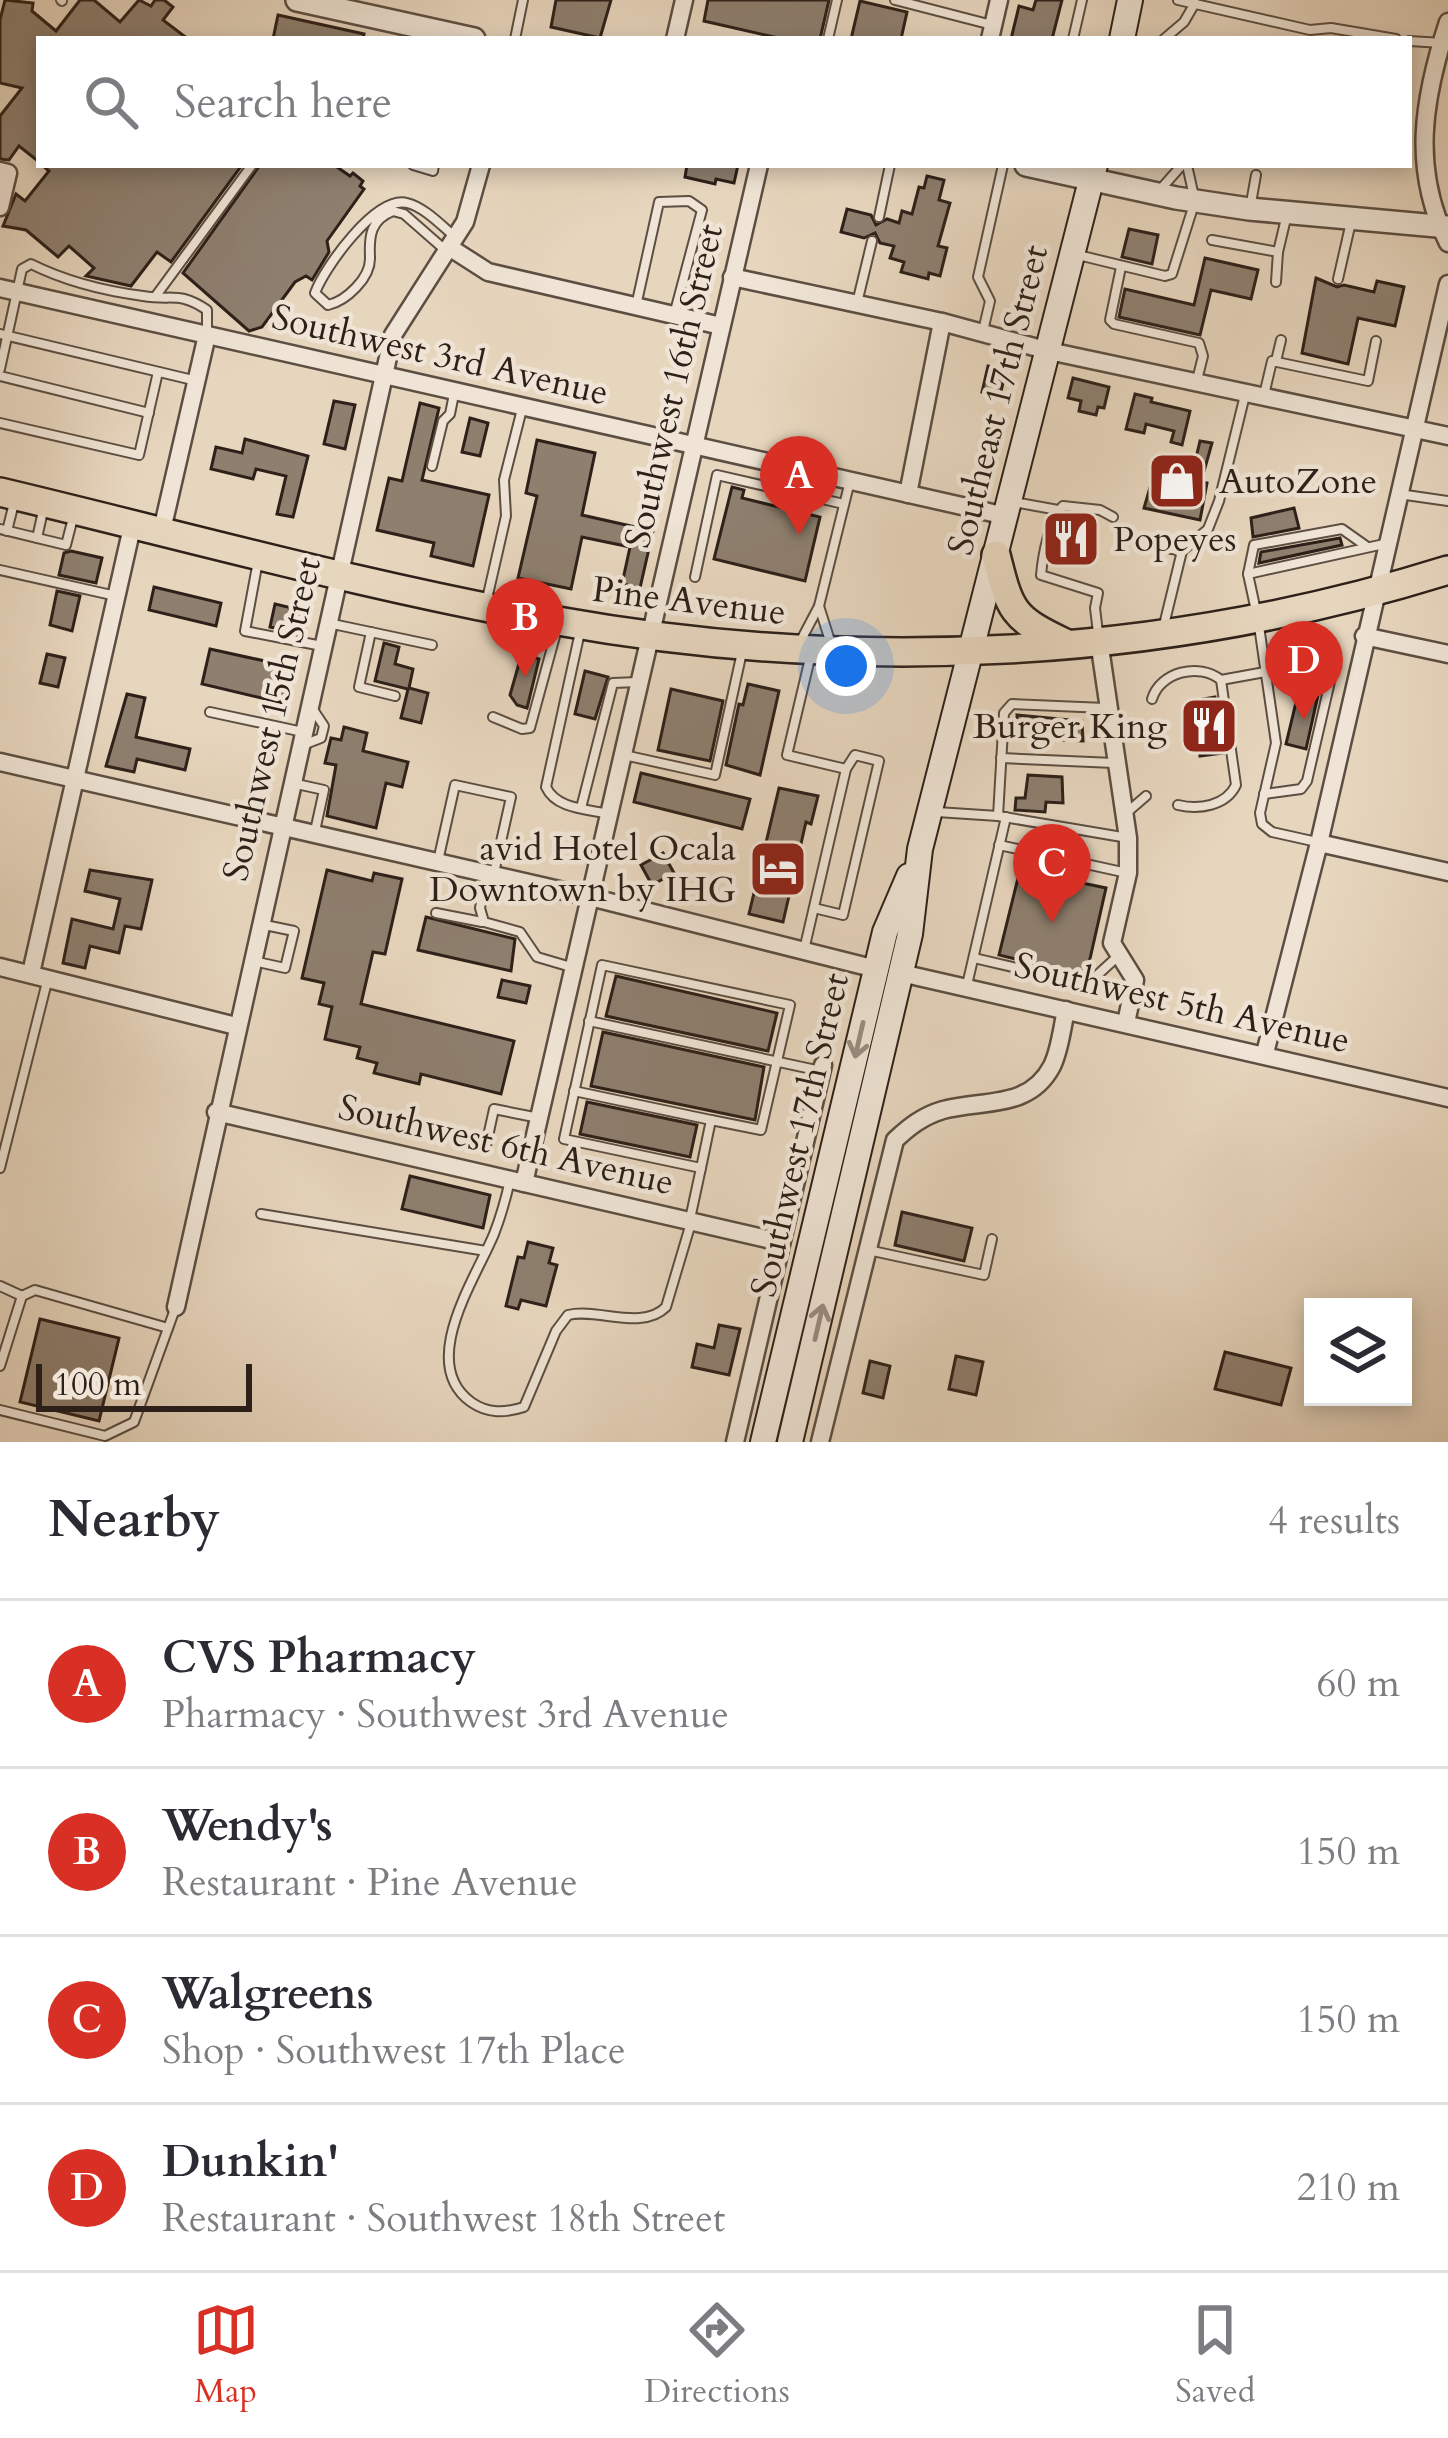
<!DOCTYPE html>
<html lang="en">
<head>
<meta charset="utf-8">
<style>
	:root { --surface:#fff; --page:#f7f7f7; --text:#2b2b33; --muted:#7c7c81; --line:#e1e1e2; --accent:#d93025 }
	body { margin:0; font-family:Cardo,serif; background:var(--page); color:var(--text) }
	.controls { position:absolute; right:36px; bottom:36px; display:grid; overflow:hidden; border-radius:0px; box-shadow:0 6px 18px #0003 }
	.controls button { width:108px; height:108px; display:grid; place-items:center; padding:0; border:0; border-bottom:3px solid var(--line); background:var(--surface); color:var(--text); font:60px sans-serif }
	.scale { position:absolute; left:36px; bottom:30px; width:216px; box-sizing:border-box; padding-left:12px; border:6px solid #2d2019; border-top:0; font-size:33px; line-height:42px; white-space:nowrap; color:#2d2019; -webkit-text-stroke:9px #efe4d5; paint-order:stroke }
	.you { position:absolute; left:846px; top:666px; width:42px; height:42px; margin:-30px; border:9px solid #fff; border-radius:50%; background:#1a73e8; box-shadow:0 0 0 18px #1a73e833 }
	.badge { display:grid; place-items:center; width:78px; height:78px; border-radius:50%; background:var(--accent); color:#fff; font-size:39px; font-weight:700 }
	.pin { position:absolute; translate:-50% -99px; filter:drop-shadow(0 3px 6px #0008) }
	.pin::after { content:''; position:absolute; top:63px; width:42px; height:36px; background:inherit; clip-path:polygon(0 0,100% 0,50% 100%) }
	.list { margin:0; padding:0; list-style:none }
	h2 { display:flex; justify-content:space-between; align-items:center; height:156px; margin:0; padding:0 48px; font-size:51px }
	h2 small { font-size:39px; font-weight:400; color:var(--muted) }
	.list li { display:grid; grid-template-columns:78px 1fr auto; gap:36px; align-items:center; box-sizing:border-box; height:168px; padding:0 48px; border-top:3px solid var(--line) }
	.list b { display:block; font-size:45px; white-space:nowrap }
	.list p { margin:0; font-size:39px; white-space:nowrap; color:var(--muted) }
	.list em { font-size:39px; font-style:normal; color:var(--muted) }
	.icon { flex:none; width:66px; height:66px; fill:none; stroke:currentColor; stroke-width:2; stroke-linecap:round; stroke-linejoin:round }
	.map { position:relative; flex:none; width:1448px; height:1442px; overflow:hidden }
	.search { position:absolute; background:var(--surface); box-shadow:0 6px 18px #0003; left:36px; right:36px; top:36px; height:132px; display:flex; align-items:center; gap:30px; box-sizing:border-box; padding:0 42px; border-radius:0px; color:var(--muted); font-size:45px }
	.sheet { height:828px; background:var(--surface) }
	nav { display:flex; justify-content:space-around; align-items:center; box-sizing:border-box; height:168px; border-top:3px solid var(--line); background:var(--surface); font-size:33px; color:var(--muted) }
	nav a { display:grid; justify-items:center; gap:6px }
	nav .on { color:var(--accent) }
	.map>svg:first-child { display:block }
</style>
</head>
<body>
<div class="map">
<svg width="1448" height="1442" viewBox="0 0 1448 1442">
	<rect width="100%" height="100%" fill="#e7d6be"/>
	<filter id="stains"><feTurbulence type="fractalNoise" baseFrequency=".00167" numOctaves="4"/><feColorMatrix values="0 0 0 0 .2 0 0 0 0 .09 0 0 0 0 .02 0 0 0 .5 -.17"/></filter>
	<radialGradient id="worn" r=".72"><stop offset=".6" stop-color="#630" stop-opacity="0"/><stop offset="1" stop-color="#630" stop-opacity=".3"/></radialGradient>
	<g fill="#8e7f6f" stroke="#2d2019" stroke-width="3">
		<polygon points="5,0 33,3 32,11 56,31 80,0 94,0 120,22 139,0 151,6 155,0 164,0 173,7 163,20 188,39 39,39 39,162 19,146 9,160 0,159 0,116 22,88 0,83 0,20"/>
		<polygon points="556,0 611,0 600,38 551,27"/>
		<polygon points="708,0 829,0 820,39 783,39 704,21"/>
		<polygon points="1036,0 1062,0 1052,39 1011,39 1019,6 1033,10"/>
		<polygon points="860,1 907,12 901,39 851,39"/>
		<polygon points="278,15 364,34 363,39 273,39"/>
		<polygon points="42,165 242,165 171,262 157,252 131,286 86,276 94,268 69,246 58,257 26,230 3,226 16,194 25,201 49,171"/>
		<polygon points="260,165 334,165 350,176 353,173 363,181 360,186 364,189 327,241 329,252 312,280 306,276 295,282 262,327 249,331 183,273"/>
		<polygon points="687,165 738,165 734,183 716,179 715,184 685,177"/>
		<polygon points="927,176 944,180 939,200 950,203 938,246 947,248 940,276 929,273 928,279 901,272 904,262 890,258 894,246 880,243 875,233 864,238 841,232 847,209 871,215 876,225 887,219 899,223 902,211 912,214 919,187 924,188"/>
		<polygon points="1129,229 1158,235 1152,264 1122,257"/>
		<polygon points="1205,258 1258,270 1251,299 1211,290 1200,335 1119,317 1125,289 1194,305"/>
		<polygon points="1316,278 1337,287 1344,285 1374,292 1377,281 1404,287 1395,326 1358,318 1348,364 1302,353"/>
		<polygon points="988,366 1006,370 1000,396 982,392"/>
		<polygon points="1073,378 1109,387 1104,408 1098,407 1096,415 1079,411 1081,401 1068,398"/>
		<polygon points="1135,394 1152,398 1151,402 1190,411 1182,445 1171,442 1174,431 1146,424 1144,433 1126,429"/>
		<polygon points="334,401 355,405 345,449 324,444"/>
		<polygon points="420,403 439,408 422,480 489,495 473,566 431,556 434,543 377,530 389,478 402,481"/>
		<polygon points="470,418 488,423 480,456 462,452"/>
		<polygon points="245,439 308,456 293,517 277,514 286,476 256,469 253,479 211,469 216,447 242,453"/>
		<polygon points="537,440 595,453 582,515 653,531 640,588 622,584 630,547 582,537 571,589 518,578 537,496 526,493"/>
		<polygon points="1200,441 1212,443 1201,482 1207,483 1200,520 1144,508 1155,470 1191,479"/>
		<polygon points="732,487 744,490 742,498 820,517 805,581 714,559"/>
		<polygon points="1294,508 1299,528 1253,537 1251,518"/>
		<polygon points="1064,519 1088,523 1079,562 1053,555"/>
		<polygon points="1340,538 1342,545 1259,563 1261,552"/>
		<polygon points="71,551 102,558 96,583 59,575 64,553"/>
		<polygon points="154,587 221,603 216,626 149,610"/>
		<polygon points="57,591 80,596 72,631 50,625"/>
		<polygon points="275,604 309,612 304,634 270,627"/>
		<polygon points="384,643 399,647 395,664 413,669 409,688 428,693 421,723 401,718 408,689 375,681"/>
		<polygon points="210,649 292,667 283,703 202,684"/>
		<polygon points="522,653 539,659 527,708 517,705 510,695"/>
		<polygon points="47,654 65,658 58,687 40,683"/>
		<polygon points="585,671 608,677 595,719 575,714"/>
		<polygon points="748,684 779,691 760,775 726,765 739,704 743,705"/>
		<polygon points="671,689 723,701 710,761 658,750"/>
		<polygon points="1299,690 1318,695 1306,749 1286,744"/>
		<polygon points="127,694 145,698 136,737 190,749 185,770 137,759 134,772 106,766"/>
		<polygon points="1215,697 1223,753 1200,756 1192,701"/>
		<polygon points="1017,715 1082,721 1083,741 1017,738"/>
		<polygon points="344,727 367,733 363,751 408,762 402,787 386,783 376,828 327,816 336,765 325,763 331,738 341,740"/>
		<polygon points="641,773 750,799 742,829 634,802"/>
		<polygon points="1028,775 1062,777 1063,803 1046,802 1045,812 1015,810 1016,798 1025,798"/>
		<polygon points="779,788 818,796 811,824 806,822 783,922 749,914"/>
		<polygon points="663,853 674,873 652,885 641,865"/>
		<polygon points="90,870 152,880 141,929 125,926 119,953 90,946 85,968 63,963 72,919 113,929 120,899 85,891"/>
		<polygon points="327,870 372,881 374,873 402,879 385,954 373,952 361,1004 514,1041 501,1094 421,1074 419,1084 374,1073 377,1063 357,1058 360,1047 325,1039 332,1007 319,1004 324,983 302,978"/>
		<polygon points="1020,870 1106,888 1087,972 1077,974 999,955"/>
		<polygon points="426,917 515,939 511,971 418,950"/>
		<polygon points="616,976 777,1013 768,1051 606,1016"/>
		<polygon points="502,980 530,986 526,1003 498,997"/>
		<polygon points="603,1032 764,1067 755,1120 591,1086"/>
		<polygon points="587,1102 697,1125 690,1157 580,1134"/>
		<polygon points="410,1176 490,1195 483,1228 402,1209"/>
		<polygon points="902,1212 972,1228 964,1261 895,1245"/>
		<polygon points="528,1242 553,1248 549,1263 557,1265 546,1306 521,1300 518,1309 506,1306 518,1257 524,1258"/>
		<polygon points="40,1319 119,1338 99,1421 20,1402"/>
		<polygon points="719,1325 740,1329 729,1375 692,1367 697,1344 714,1348"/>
		<polygon points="1225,1352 1291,1368 1281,1405 1215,1389"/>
		<polygon points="956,1356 983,1362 976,1395 949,1389"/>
		<polygon points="870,1361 890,1366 883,1398 863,1393"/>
	</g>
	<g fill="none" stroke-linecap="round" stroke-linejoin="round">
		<defs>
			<g id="service">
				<polyline points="61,0 62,1"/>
				<polyline points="895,0 992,25"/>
				<polyline points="1178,0 1310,30 1331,28 1396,39"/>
				<polyline points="515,39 523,0"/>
				<polyline points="828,39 837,0"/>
				<polyline points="1073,39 1082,0"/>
				<polyline points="1164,39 1184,22 1195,3"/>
				<polyline points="1409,41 1443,43"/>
				<polyline points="413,165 433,171 434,165"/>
				<polyline points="1159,191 1182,165"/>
				<polyline points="1251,203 1256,175"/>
				<polyline points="879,217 890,165"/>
				<polyline points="1212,240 1278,252 1287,214"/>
				<path d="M 444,249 L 404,214 L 393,211 C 370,220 369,237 370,257 C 371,278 346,301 328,305 L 315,293 C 324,268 376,195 407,203 C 424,207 441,225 454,236"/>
				<polyline points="1074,254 1165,276 1172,274 1195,201 1187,165"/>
				<polyline points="1121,267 1110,320 1114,324 1199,343 1203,356 1197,380"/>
				<polyline points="1338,279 1351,222"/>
				<polyline points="1276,282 1278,252"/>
				<polyline points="155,297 252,165"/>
				<polyline points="857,303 872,241"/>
				<polyline points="636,306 659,202 689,201 702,210 674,315"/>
				<polyline points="983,331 990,301 978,277 1003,165"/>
				<polyline points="0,334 197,381"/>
				<polyline points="1276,361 1281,340"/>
				<path d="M 0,369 L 22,269 L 31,264 C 65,281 105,291 143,296 C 173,301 179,291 207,310 L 207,334"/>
				<polyline points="0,376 149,413"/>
				<polyline points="1264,395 1272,361 1368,381 1376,341"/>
				<polyline points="0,423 139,455 158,372"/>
				<polyline points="432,466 443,421 450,414 454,394"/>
				<polyline points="1399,494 1448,501"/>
				<polyline points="1014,502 1058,510"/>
				<polyline points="0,529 66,545 74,514"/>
				<polyline points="7,531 14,503"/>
				<polyline points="37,538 43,511"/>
				<polyline points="1143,543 1182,551 1164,625"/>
				<polyline points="1182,551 1208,529 1219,501 1245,395"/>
				<polyline points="258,561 245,631 322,646"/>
				<polyline points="0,570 116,596"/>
				<polyline points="1248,574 1254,545 1342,529 1366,546"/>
				<polyline points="695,577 717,475 844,504"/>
				<polyline points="487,599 506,516 504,480 522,409"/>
				<polyline points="819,606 850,481"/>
				<polyline points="1256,611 1248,574 1384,544"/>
				<polyline points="328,623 432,645"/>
				<polyline points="1259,626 1276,743 1260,813 1262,824 1272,832 1317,842"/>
				<polyline points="371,632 359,687 395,696"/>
				<path d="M 580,632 L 546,787 C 556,809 587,809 609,814"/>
				<path d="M 1098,633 L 1095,608 L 1098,593 L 1041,575 C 1043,553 1049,522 1063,506 L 1100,510 L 1113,517"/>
				<polyline points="800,642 819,606 831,644"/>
				<polyline points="1221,680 1265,672"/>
				<path d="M 1152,699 C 1160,672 1199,662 1221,680 L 1236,785 C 1226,806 1199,810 1178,805"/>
				<polyline points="210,712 303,732"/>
				<polyline points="493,717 522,729 530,728 557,629"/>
				<polyline points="303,745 321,738 324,726 314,711"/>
				<polyline points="624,755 715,775 742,652"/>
				<polyline points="1001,758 1114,763"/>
				<polyline points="292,783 324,790 315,831"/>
				<polyline points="1264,794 1301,789 1307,781 1332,673 1325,661 1266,674"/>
				<polyline points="581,808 613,683 638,682"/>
				<polyline points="937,812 998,816 1128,838"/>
				<polyline points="1124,815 1146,796"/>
				<polyline points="998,816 1004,713 1012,704 1105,708"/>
				<polyline points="999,845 1127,873"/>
				<polyline points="438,861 455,785 511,797 494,873"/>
				<polyline points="486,874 480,908 484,922 520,932 537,957 571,967"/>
				<polyline points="814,908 843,915 879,761 855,755 846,769"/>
				<polyline points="436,913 482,922"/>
				<polyline points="804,950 846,769 787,755 811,654"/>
				<polyline points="974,958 1077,982 1093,979 1117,957"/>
				<polyline points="253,961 285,968 294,931 260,924"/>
				<polygon points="602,965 790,1005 761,1130 711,1120 701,1168 564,1139"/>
				<polyline points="967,985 1006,817"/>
				<polyline points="589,1021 821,1071"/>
				<polyline points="574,1091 711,1120"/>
				<polyline points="485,1150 494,1109 539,1118"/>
				<polyline points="0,1168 48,978"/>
				<path d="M 510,1180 C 506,1198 501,1216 494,1234 C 476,1278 417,1363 471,1402 C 488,1414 505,1413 524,1407 L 556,1331 L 568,1315 C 599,1308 642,1331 666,1307 L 691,1223"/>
				<polyline points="261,1214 486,1251"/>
				<polyline points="690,1219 701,1168"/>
				<polyline points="868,1250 984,1275 992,1239"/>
				<polyline points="0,1286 22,1296"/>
				<polyline points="0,1366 22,1296 35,1290 168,1328"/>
				<polyline points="0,1410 105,1436 134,1422 175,1309"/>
			</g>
			<g id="minor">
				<path d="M 1448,22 C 1423,99 1411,169 1448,243"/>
				<polyline points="675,39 684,0"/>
				<polyline points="990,39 999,0"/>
				<polyline points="0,171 8,173 0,207"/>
				<polyline points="449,247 488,272 721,326"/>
				<polyline points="732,277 942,322 1049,351 1448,436"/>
				<polyline points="0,288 1006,516"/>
				<polyline points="908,494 942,322"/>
				<polyline points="162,530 207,335"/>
				<polyline points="1364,636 1448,654"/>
				<polyline points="1099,641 1128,838 1128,873 1112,943 1135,980 1126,1023"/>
				<polyline points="0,762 590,897 876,969"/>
				<polyline points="1319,843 1448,872"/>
				<polyline points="0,967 236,1026"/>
				<polyline points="31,973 133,523"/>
				<polyline points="901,973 1448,1098"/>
				<polyline points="1265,1053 1319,843 1448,284"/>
				<polyline points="216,1112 780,1242"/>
				<polyline points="524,1183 759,165"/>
				<polyline points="176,1307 393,335 465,222 481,165"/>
				<polyline points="735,1442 823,1065"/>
				<path d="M 820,1442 L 895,1140 C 910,1126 923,1116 943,1110 C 983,1099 1029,1110 1052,1066 C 1060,1050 1062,1028 1066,1010"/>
			</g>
			<g id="tertiary">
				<polyline points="297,0 474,39"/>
				<polyline points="1026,165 1176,198 1249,209 1448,227"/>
			</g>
			<g id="secondary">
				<polyline points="1122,39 1130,0"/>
				<polyline points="763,1442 885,932 909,876"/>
				<polyline points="790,1442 910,934 920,849 1095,165"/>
			</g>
			<g id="trunk">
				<path d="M 0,492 C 185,536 371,588 558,621 C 853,674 1161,660 1448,570"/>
				<path d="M 996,555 C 1010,611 1012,618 1065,643"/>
			</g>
		</defs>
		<use href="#service" stroke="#5c4e42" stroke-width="12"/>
		<use href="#minor" stroke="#5c4e42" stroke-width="21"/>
		<use href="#tertiary" stroke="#5c4e42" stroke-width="26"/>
		<use href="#secondary" stroke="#2d2019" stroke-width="28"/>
		<use href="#trunk" stroke="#2d2019" stroke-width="32"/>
		<use href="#service" stroke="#efe4d5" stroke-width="8"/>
		<use href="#minor" stroke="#efe4d5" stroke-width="16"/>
		<use href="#tertiary" stroke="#efe4d5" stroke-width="21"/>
		<use href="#secondary" stroke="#efe4d5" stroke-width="24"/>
		<use href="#trunk" stroke="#e7d6be" stroke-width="27"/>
	</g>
	<defs><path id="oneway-shaft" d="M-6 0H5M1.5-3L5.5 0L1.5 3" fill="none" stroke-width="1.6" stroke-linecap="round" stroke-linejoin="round" transform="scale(3)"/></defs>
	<g stroke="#988c80">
		<use href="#oneway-shaft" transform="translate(859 1040) rotate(103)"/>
		<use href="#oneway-shaft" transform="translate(819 1322) rotate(-77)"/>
	</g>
	<defs>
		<symbol id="shop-square" viewBox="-11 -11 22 22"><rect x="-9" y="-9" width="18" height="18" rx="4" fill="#8f2418" stroke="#efe4d5"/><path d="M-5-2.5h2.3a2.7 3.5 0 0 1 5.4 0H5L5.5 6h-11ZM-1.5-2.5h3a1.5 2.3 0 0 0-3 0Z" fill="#fff"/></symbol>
		<symbol id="restaurant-square" viewBox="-11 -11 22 22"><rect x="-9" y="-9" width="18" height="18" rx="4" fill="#8f2418" stroke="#efe4d5"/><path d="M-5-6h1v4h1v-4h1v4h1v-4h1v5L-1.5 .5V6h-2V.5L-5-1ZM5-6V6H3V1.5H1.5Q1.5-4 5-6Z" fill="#fff"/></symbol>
		<symbol id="hotel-square" viewBox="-11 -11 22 22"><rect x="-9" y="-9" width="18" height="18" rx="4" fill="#8f2418" stroke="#efe4d5"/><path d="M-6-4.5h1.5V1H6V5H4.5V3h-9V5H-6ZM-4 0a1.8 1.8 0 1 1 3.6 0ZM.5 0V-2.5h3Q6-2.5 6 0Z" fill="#fff"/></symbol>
	</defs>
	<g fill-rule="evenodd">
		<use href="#shop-square" x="1144" y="448" width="66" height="66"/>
		<use href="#restaurant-square" x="1038" y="506" width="66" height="66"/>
		<use href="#restaurant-square" x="1176" y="693" width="66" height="66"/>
		<use href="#hotel-square" x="745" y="836" width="66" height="66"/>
	</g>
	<g text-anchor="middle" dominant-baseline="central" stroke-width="9" stroke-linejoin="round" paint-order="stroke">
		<g font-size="36" fill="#2d2019" stroke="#efe4d5">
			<text transform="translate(440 355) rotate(13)">Southwest 3rd Avenue</text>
			<text transform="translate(674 386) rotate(-77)">Southwest 16th Street</text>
			<text transform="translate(998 400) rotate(-76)">Southeast 17th Street</text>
			<text transform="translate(689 601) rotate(7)">Pine Avenue</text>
			<text transform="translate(272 719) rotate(-77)">Southwest 15th Street</text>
			<text transform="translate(1182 1003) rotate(13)">Southwest 5th Avenue</text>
			<text transform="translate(800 1135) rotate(-77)">Southwest 17th Street</text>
			<text transform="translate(506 1145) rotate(13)">Southwest 6th Avenue</text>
		</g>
		<g font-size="36" fill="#2d2019" stroke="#efe4d5" text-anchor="start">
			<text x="1219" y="481">AutoZone</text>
			<text x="1113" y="539">Popeyes</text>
			<text x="1167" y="726" text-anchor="end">Burger King</text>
			<text x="736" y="848" text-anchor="end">avid Hotel Ocala<tspan x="736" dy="41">Downtown by IHG</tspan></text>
		</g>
	</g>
	<rect width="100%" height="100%" filter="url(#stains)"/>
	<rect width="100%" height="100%" fill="url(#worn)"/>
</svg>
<div class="controls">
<button><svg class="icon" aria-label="layers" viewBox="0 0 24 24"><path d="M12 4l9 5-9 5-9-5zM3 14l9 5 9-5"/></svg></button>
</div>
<div class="scale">100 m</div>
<div class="you"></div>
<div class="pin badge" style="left:799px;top:535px">A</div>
<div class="pin badge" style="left:525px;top:677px">B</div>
<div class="pin badge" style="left:1052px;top:923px">C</div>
<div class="pin badge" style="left:1304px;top:720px">D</div>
<div class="search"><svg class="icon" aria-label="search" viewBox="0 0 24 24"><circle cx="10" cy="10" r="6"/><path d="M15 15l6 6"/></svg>Search here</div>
</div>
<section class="sheet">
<h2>Nearby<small>4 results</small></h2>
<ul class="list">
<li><span class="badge">A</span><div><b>CVS Pharmacy</b><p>Pharmacy · Southwest 3rd Avenue</p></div><em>60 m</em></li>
<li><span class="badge">B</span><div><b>Wendy's</b><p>Restaurant · Pine Avenue</p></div><em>150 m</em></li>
<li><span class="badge">C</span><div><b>Walgreens</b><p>Shop · Southwest 17th Place</p></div><em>150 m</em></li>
<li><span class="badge">D</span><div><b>Dunkin'</b><p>Restaurant · Southwest 18th Street</p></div><em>210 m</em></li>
</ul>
</section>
<nav>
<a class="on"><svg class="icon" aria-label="map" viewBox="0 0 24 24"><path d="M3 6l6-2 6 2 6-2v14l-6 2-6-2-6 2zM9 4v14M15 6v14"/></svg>Map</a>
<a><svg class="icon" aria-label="directions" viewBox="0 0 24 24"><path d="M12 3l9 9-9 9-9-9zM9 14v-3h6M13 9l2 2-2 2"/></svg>Directions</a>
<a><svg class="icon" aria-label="saved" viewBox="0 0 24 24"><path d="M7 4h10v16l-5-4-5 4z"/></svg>Saved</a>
</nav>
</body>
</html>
